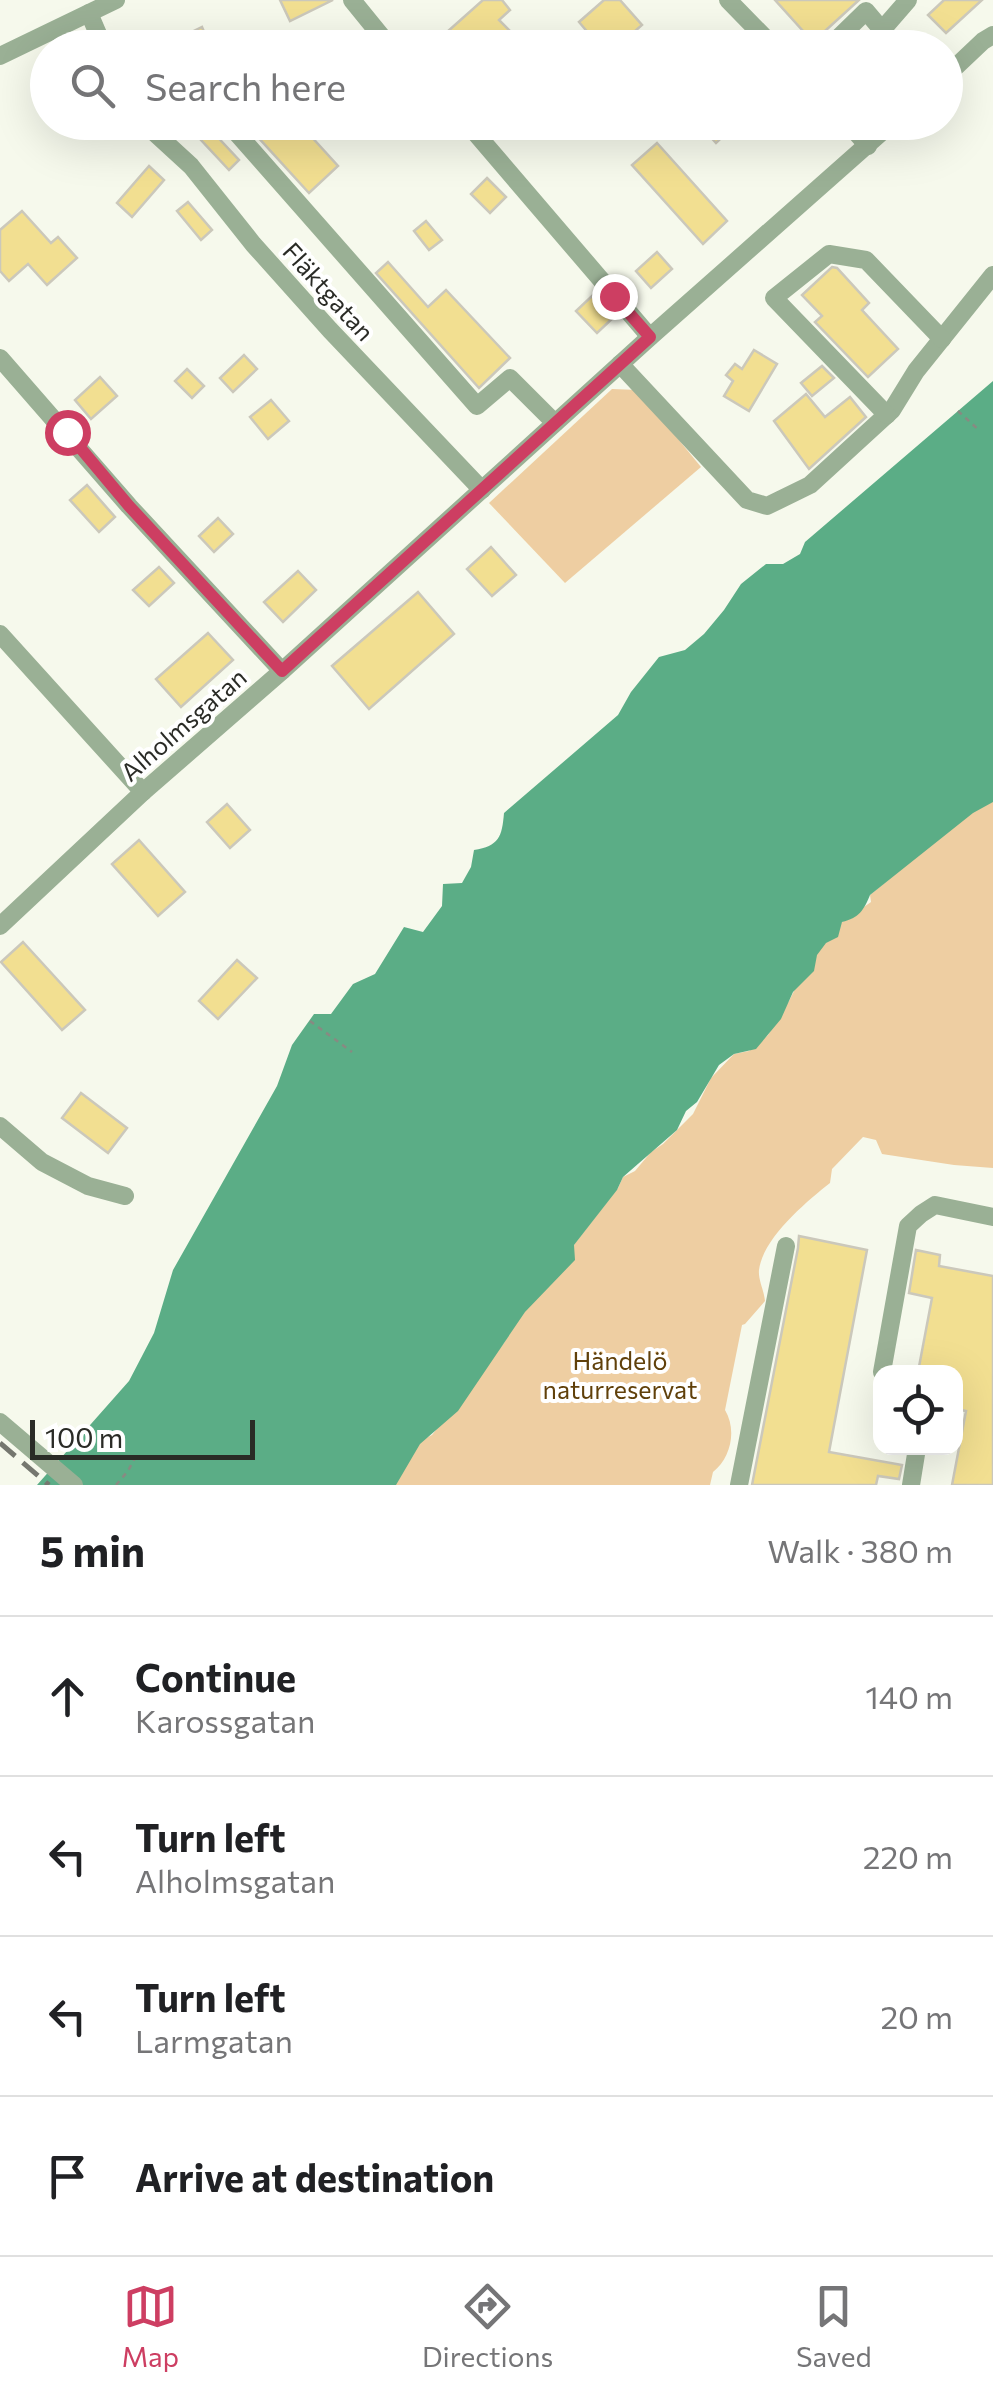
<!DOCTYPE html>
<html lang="en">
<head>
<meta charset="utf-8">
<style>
	:root { --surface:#fff; --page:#f2f2f2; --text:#202124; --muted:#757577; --line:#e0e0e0; --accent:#cd3e62 }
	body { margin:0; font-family:Commissioner,sans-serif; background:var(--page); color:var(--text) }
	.controls { position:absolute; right:30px; bottom:30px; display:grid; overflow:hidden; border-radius:20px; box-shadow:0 10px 40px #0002 }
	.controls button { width:90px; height:90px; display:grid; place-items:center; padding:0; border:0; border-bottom:2px solid var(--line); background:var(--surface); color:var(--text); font:50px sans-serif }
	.scale { position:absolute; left:30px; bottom:25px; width:225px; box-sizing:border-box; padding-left:10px; border:5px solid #2a2b26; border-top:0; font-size:28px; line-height:35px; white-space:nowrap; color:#2a2b26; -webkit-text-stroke:8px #fff; paint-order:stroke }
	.stop { position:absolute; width:30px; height:30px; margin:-22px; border:8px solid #cd3e62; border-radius:50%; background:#fff }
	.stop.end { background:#cd3e62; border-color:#fff; box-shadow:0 2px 10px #0008 }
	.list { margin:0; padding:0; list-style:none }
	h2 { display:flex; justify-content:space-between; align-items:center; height:130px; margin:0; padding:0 40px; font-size:42px }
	h2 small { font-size:32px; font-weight:400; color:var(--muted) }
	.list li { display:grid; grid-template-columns:65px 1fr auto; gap:30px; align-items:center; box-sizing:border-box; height:160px; padding:0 40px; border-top:2px solid var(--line) }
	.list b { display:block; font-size:38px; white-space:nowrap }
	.list p { margin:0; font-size:32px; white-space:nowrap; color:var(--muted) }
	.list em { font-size:32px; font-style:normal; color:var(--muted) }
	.icon { flex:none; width:55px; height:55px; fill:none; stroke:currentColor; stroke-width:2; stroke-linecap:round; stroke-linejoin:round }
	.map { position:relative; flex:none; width:993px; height:1485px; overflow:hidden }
	.search { position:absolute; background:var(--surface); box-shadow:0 10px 40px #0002; left:30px; right:30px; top:30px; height:110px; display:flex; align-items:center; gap:25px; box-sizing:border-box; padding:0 35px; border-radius:55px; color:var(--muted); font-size:38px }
	.sheet { height:770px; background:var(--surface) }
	nav { display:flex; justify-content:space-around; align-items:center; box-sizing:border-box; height:140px; border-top:2px solid var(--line); background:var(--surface); font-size:28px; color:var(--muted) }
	nav a { display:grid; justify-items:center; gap:5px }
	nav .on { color:var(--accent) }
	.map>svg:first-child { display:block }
</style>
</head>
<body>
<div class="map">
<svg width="993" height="1485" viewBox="0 0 993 1485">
	<rect width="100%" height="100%" fill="#f6f9ec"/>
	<g fill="#eecea2">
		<polygon points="612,389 638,390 701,467 565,583 489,503"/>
		<path d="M 993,792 L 993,1168 L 954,1165 L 882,1154 L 876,1140 L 863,1137 L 832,1169 L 830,1183 C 806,1202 763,1238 759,1270 C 758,1280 764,1290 765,1301 L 745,1324 L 742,1325 L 725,1410 C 737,1430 731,1458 713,1472 L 710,1485 L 392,1485 L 416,1443 L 432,1435 L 504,1343 L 527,1305 L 618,1188 L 623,1177 L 635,1171 L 651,1152 L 663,1144 L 693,1114 L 711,1078 L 734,1054 L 749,1051 L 768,1035 L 789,1001 L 813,953 L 828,932 L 871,902 L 870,895 Z"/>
	</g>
	<path fill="#5bad86" d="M 993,381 L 993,802 L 973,813 L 870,895 C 864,910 859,918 842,922 L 838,937 L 826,943 L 817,955 L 814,971 L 793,992 L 781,1019 L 756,1049 L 734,1054 L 719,1065 L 697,1102 L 686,1111 L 677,1130 L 623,1177 L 617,1190 L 574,1245 L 575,1260 L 525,1312 L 458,1411 L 420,1444 L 396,1485 L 37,1485 L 129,1381 L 154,1333 L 173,1270 L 277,1086 L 292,1045 L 314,1014 L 331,1014 L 353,984 L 375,974 L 404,927 L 423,932 L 442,906 L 443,884 L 462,883 L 471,867 L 474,850 C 499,846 502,837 504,813 L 618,715 L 631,692 L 659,657 L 685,650 L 704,634 L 724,610 L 741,584 L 766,564 L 783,564 L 800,554 L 805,542 Z"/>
	<g fill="#f2df91" stroke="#cbc8bb" stroke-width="2.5">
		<polygon points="280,0 333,0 290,21"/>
		<polygon points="483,0 502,0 510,10 499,20 515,36 503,48 429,48"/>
		<polygon points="604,0 620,0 642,25 616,48 601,48 579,22"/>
		<polygon points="775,0 859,0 813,42"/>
		<polygon points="944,0 982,0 946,33 928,15"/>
		<polygon points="202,27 211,48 159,48"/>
		<polygon points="244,122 298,122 338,166 309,193"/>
		<polygon points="697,122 738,122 716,143"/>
		<polygon points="211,130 239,160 229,170 201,140"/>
		<polygon points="657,143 727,221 703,244 632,165"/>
		<polygon points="149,166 164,180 132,217 117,203"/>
		<polygon points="487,178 506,197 490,213 471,194"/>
		<polygon points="188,202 212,230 201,240 177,211"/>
		<polygon points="22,211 51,243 58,237 77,258 47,285 28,264 9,281 0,271 0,230"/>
		<polygon points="426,221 442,240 429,250 414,231"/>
		<polygon points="657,252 672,269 651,288 636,271"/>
		<polygon points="388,262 428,307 446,290 510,358 479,388 376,273"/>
		<polygon points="832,267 837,268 869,303 862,310 898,349 868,377 815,322 822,316 802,295"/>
		<polygon points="593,295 614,317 597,333 576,311"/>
		<polygon points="754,350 777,364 749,411 724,396 733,381 726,375 735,364 742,369"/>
		<polygon points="244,355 257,369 233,392 220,378"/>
		<polygon points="822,366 834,378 812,396 801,383"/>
		<polygon points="187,369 204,386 192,398 175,381"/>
		<polygon points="100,377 117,396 91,419 75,400"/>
		<polygon points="806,394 825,417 850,397 866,417 809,469 774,421"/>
		<polygon points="271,400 289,421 268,439 250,417"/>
		<polygon points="87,485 115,517 99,532 70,500"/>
		<polygon points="218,518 233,534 214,552 199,536"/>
		<polygon points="491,547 516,575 492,596 467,569"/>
		<polygon points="159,567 174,583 149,606 133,590"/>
		<polygon points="298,571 316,590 283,622 264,602"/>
		<polygon points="418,592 454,634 369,709 332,666"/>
		<polygon points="208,633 233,660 181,707 156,679"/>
		<polygon points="227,804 250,830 230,848 207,822"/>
		<polygon points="139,840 185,892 158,916 112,864"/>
		<polygon points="23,942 85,1010 62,1030 1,962"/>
		<polygon points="237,960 257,978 218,1019 199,1001"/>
		<polygon points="81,1093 127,1128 108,1153 62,1118"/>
		<polygon points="799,1236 867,1250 829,1452 902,1465 899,1479 878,1476 876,1485 752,1485 798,1248"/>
		<polygon points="916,1250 940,1255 939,1266 993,1276 993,1485 952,1485 966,1411 956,1409 956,1372 918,1372 932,1298 909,1293"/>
	</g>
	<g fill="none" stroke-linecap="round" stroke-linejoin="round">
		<g stroke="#888a82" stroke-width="2.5" stroke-dasharray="5 5" stroke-linecap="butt">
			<polyline points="958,411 980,431"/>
			<polyline points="310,1021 352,1052"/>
			<polyline points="116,1485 128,1471 137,1454"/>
		</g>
		<g stroke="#9ab095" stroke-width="18">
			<polyline points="352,0 391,48"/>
			<polyline points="728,0 775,48"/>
			<polyline points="89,13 104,48"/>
			<polyline points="828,48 866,11 882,30 908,0"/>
			<polyline points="0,56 116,0"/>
			<polyline points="946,76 983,41 993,35"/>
			<polyline points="143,122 191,166 253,244 330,330 482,490"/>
			<polyline points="227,122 477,406 510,378 555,423"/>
			<polyline points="466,122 650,337"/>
			<polyline points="847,122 868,146"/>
			<polyline points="0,358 129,506 282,671"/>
			<polyline points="620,364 747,500 767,506 810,485 892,410 916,371 993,275"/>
			<polyline points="887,415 774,298 829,254 866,260 942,339"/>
			<polyline points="0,634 143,792"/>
			<polyline points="0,926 143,792 282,671 650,337 893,122"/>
			<polyline points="0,1126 42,1162 88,1186 125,1196"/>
			<polyline points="882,1372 908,1226 921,1214 935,1205 993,1217"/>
			<polyline points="0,1422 74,1485"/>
			<polyline points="739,1485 786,1246"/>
			<polyline points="911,1485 917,1448"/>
		</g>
		<polyline stroke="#75776f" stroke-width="5" stroke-dasharray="20 10" stroke-linecap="butt" points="0,1443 49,1485"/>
	</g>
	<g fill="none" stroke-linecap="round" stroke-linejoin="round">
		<polyline stroke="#cd3e62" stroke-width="12" points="67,432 129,506 282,671 650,337 614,296"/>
	</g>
	<g text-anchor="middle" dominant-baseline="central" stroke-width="8" stroke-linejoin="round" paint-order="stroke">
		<g font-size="25" fill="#2a2b26" stroke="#fff">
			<text transform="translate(329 291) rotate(48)">Fläktgatan</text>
			<text transform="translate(183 724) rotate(-41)">Alholmsgatan</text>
		</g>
		<g font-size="25" fill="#60400a" stroke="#fff">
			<text x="620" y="1360">Händelö<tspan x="620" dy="29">naturreservat</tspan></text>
		</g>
	</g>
</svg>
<div class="controls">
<button><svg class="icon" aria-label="locate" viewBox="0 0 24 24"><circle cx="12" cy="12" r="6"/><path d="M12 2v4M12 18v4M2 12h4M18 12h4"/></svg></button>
</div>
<div class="scale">100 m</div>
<div class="stop" style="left:67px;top:432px"></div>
<div class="stop end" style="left:614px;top:296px"></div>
<div class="search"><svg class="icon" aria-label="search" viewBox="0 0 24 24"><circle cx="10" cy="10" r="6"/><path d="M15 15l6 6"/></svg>Search here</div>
</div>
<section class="sheet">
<h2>5 min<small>Walk · 380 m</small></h2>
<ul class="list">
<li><svg class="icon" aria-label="ahead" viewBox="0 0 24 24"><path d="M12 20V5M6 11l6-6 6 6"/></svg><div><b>Continue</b><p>Karossgatan</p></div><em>140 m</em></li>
<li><svg class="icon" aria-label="left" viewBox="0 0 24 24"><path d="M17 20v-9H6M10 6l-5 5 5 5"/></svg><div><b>Turn left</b><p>Alholmsgatan</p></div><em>220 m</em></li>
<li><svg class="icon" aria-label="left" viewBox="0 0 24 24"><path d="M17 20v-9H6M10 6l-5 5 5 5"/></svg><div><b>Turn left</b><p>Larmgatan</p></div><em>20 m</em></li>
<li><svg class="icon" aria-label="arrive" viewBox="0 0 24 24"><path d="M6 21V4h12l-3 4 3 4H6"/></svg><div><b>Arrive at destination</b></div></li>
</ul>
</section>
<nav>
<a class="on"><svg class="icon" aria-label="map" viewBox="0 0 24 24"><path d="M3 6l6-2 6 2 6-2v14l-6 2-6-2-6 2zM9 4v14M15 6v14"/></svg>Map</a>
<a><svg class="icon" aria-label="directions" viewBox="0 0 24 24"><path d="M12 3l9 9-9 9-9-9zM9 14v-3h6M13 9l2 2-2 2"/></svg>Directions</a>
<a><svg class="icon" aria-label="saved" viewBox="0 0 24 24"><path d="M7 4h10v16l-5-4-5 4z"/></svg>Saved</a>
</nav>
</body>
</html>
